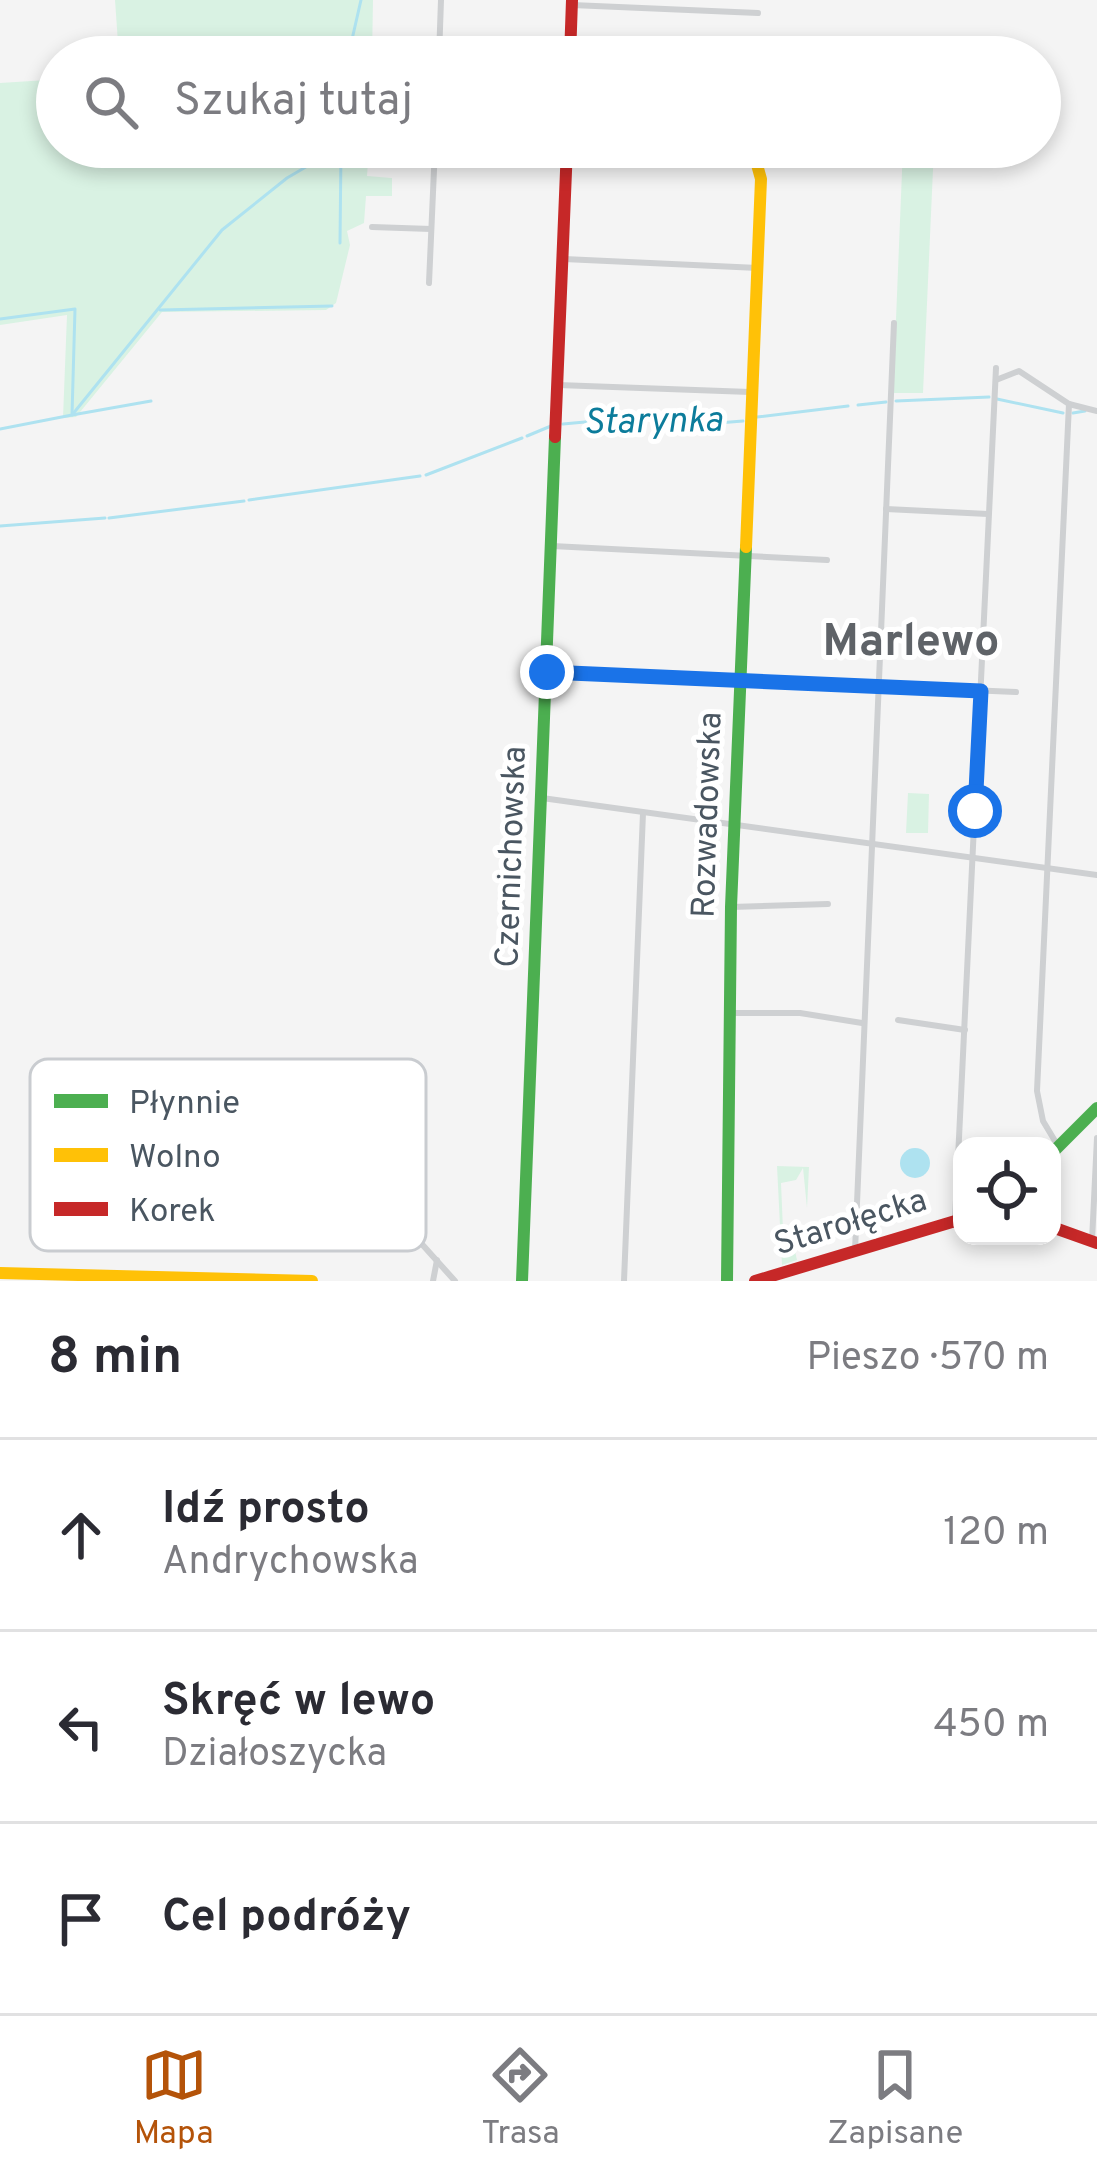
<!DOCTYPE html>
<html lang="pl">
<head>
<meta charset="utf-8">
<style>
	:root { --surface:#fff; --page:#f7f7f7; --text:#2b2b33; --muted:#7c7c81; --line:#e1e1e2; --accent:#b45309 }
	body { margin:0; font-family:Overpass,sans-serif; background:var(--page); color:var(--text) }
	.controls { position:absolute; right:36px; bottom:36px; display:grid; overflow:hidden; border-radius:24px; box-shadow:0 6px 18px #0003 }
	.controls button { width:108px; height:108px; display:grid; place-items:center; padding:0; border:0; border-bottom:3px solid var(--line); background:var(--surface); color:var(--text); font:60px sans-serif }
	.stop { position:absolute; width:36px; height:36px; margin:-27px; border:9px solid #1a73e8; border-radius:50%; background:#fff }
	.stop.end { background:#1a73e8; border-color:#fff; box-shadow:0 3px 12px #0008 }
	.list { margin:0; padding:0; list-style:none }
	h2 { display:flex; justify-content:space-between; align-items:center; height:156px; margin:0; padding:0 48px; font-size:51px }
	h2 small { font-size:39px; font-weight:400; color:var(--muted) }
	.list li { display:grid; grid-template-columns:78px 1fr auto; gap:36px; align-items:center; box-sizing:border-box; height:192px; padding:0 48px; border-top:3px solid var(--line) }
	.list b { display:block; font-size:45px; white-space:nowrap }
	.list p { margin:0; font-size:39px; white-space:nowrap; color:var(--muted) }
	.list em { font-size:39px; font-style:normal; color:var(--muted) }
	.icon { flex:none; width:66px; height:66px; fill:none; stroke:currentColor; stroke-width:2; stroke-linecap:round; stroke-linejoin:round }
	.map { position:relative; flex:none; width:1097px; height:1281px; overflow:hidden }
	.search { position:absolute; background:var(--surface); box-shadow:0 6px 18px #0003; left:36px; right:36px; top:36px; height:132px; display:flex; align-items:center; gap:30px; box-sizing:border-box; padding:0 42px; border-radius:66px; color:var(--muted); font-size:45px }
	.sheet { height:732px; background:var(--surface) }
	nav { display:flex; justify-content:space-around; align-items:center; box-sizing:border-box; height:168px; border-top:3px solid var(--line); background:var(--surface); font-size:33px; color:var(--muted) }
	nav a { display:grid; justify-items:center; gap:6px }
	nav .on { color:var(--accent) }
	.map>svg:first-child { display:block }
</style>
</head>
<body>
<div class="map">
<svg width="1097" height="1281" viewBox="0 0 1097 1281">
	<rect width="100%" height="100%" fill="#f4f4f4"/>
	<g fill="#d9f2e3">
		<polygon points="115,0 373,0 372,57 119,57"/>
		<polygon points="47,80 57,83 57,147 369,147 367,176 392,178 392,196 366,196 364,223 347,231 350,245 336,303 326,310 162,312 76,417 63,418 67,315 0,325 0,83"/>
		<polygon points="903,147 934,147 923,393 893,393"/>
		<polygon points="908,793 929,794 928,833 906,833"/>
		<polygon points="777,1166 809,1167 807,1208 803,1168 796,1180 781,1183 783,1230 791,1234 797,1260 782,1265"/>
	</g>
	<circle fill="#aee2f0" cx="915" cy="1163" r="15"/>
	<g fill="none" stroke-linecap="round" stroke-linejoin="round">
		<g stroke="#aee2f0" stroke-width="3">
			<polyline points="348,57 361,0"/>
			<polyline points="340,243 341,149"/>
			<polyline points="160,310 332,306"/>
			<polyline points="0,319 75,309 72,415 151,401"/>
			<polyline points="997,399 1063,413"/>
			<polyline points="896,401 989,397"/>
			<polyline points="858,405 886,402"/>
			<polyline points="1073,413 1085,411"/>
			<polyline points="757,417 848,406"/>
			<polyline points="563,424 661,415 706,424 743,421"/>
			<polyline points="0,429 72,415 222,230 287,178 340,147"/>
			<polyline points="527,436 551,426"/>
			<polyline points="426,475 522,438"/>
			<polyline points="249,500 420,476"/>
			<polyline points="109,518 244,501"/>
			<polyline points="0,526 105,518"/>
		</g>
		<g stroke="#ced0d2" stroke-width="6">
			<polyline points="572,5 758,13"/>
			<polyline points="439,57 441,0"/>
			<polyline points="372,227 431,229"/>
			<polyline points="564,259 758,268"/>
			<polyline points="429,283 435,147"/>
			<polyline points="996,380 1019,371 1069,404 1097,411"/>
			<polyline points="558,385 750,392"/>
			<polyline points="886,509 988,514"/>
			<polyline points="552,546 827,560"/>
			<polyline points="547,672 1016,692"/>
			<polyline points="542,798 1097,875"/>
			<polyline points="731,907 828,904"/>
			<polyline points="731,1013 800,1013 862,1023"/>
			<polyline points="898,1020 965,1030"/>
			<polyline points="1058,1146 1043,1121 1037,1091 1069,404"/>
			<polyline points="394,1213 455,1281"/>
			<polyline points="955,1221 996,368"/>
			<polyline points="1092,1241 1097,1138"/>
			<polyline points="855,1251 894,323"/>
			<polyline points="433,1281 437,1260"/>
			<polyline points="624,1281 643,813"/>
		</g>
		<g stroke="#4caf50" stroke-width="12">
			<polyline points="1052,1153 1097,1108"/>
			<polyline points="522,1281 555,437"/>
			<polyline points="727,1281 731,907 746,547"/>
		</g>
		<g stroke="#ffc107" stroke-width="12">
			<polyline points="737,147 756,161 761,179 746,547"/>
			<polyline points="0,1273 312,1281"/>
		</g>
		<g stroke="#c62828" stroke-width="12">
			<polyline points="570,57 572,0"/>
			<polyline points="555,437 567,147"/>
			<polyline points="1052,1227 1097,1243"/>
			<polyline points="755,1281 962,1219"/>
		</g>
	</g>
	<g fill="none" stroke-linecap="round" stroke-linejoin="round">
		<polyline stroke="#1a73e8" stroke-width="15" points="547,672 981,691 975,811"/>
	</g>
	<g text-anchor="middle" dominant-baseline="central" stroke-width="10" stroke-linejoin="round" paint-order="stroke">
		<g font-size="33" fill="#4a5661" stroke="#fff">
			<text transform="translate(709 815) rotate(-88)">Rozwadowska</text>
			<text transform="translate(513 857) rotate(-88)">Czernichowska</text>
			<text transform="translate(851 1224) rotate(-17)">Starołęcka</text>
		</g>
		<g font-size="36" font-style="italic" fill="#0c7c9b" stroke="#fff">
			<text transform="translate(653 423) rotate(-1)">Starynka</text>
		</g>
		<g font-size="45" font-weight="bold" fill="#5f6368" stroke="#fff">
			<text x="911" y="643">Marlewo</text>
		</g>
	</g>
	<rect x="30" y="1059" width="396" height="192" rx="18" fill="#fff" stroke="#c9ccd0" stroke-width="3"/>
	<rect x="54" y="1094" width="54" height="14" fill="#4caf50"/>
	<rect x="54" y="1148" width="54" height="14" fill="#ffc107"/>
	<rect x="54" y="1202" width="54" height="14" fill="#c62828"/>
	<g font-size="33" fill="#4a5661">
		<text x="129" y="1113">Płynnie</text>
		<text x="129" y="1167">Wolno</text>
		<text x="129" y="1221">Korek</text>
	</g>
</svg>
<div class="controls">
<button><svg class="icon" aria-label="locate" viewBox="0 0 24 24"><circle cx="12" cy="12" r="6"/><path d="M12 2v4M12 18v4M2 12h4M18 12h4"/></svg></button>
</div>
<div class="stop" style="left:975px;top:811px"></div>
<div class="stop end" style="left:547px;top:672px"></div>
<div class="search"><svg class="icon" aria-label="search" viewBox="0 0 24 24"><circle cx="10" cy="10" r="6"/><path d="M15 15l6 6"/></svg>Szukaj tutaj</div>
</div>
<section class="sheet">
<h2>8 min<small>Pieszo · 570 m</small></h2>
<ul class="list">
<li><svg class="icon" aria-label="ahead" viewBox="0 0 24 24"><path d="M12 20V5M6 11l6-6 6 6"/></svg><div><b>Idź prosto</b><p>Andrychowska</p></div><em>120 m</em></li>
<li><svg class="icon" aria-label="left" viewBox="0 0 24 24"><path d="M17 20v-9H6M10 6l-5 5 5 5"/></svg><div><b>Skręć w lewo</b><p>Działoszycka</p></div><em>450 m</em></li>
<li><svg class="icon" aria-label="arrive" viewBox="0 0 24 24"><path d="M6 21V4h12l-3 4 3 4H6"/></svg><div><b>Cel podróży</b></div></li>
</ul>
</section>
<nav>
<a class="on"><svg class="icon" aria-label="map" viewBox="0 0 24 24"><path d="M3 6l6-2 6 2 6-2v14l-6 2-6-2-6 2zM9 4v14M15 6v14"/></svg>Mapa</a>
<a><svg class="icon" aria-label="directions" viewBox="0 0 24 24"><path d="M12 3l9 9-9 9-9-9zM9 14v-3h6M13 9l2 2-2 2"/></svg>Trasa</a>
<a><svg class="icon" aria-label="saved" viewBox="0 0 24 24"><path d="M7 4h10v16l-5-4-5 4z"/></svg>Zapisane</a>
</nav>
</body>
</html>
